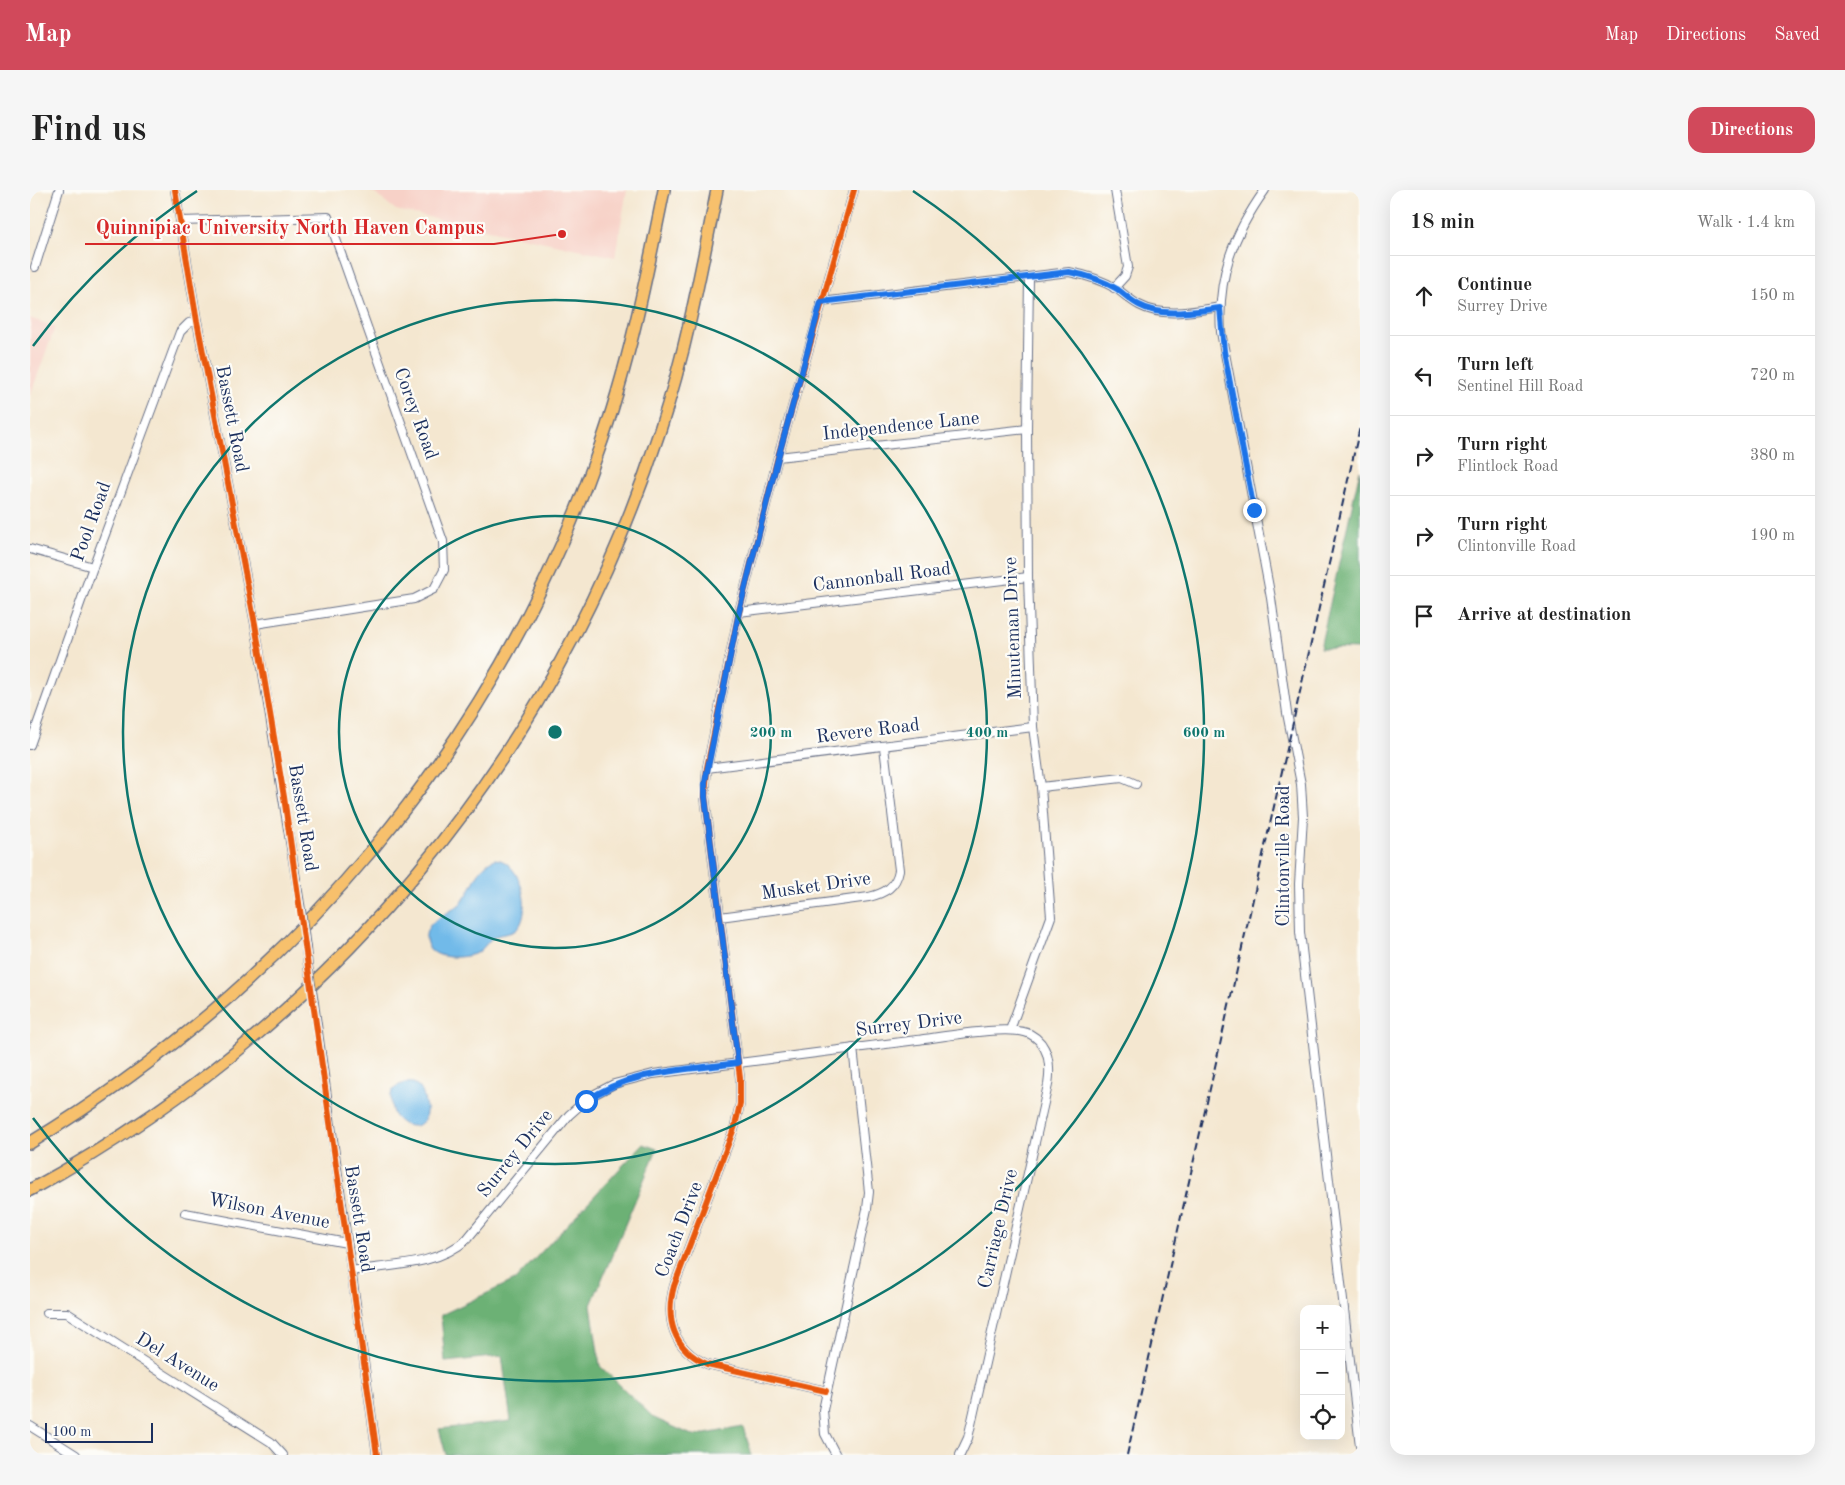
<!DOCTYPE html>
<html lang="en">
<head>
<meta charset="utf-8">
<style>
	:root { --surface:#fff; --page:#f6f6f6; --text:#222; --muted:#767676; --line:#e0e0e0; --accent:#d1495b }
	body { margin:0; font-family:"Old Standard TT",serif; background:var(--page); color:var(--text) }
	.controls { position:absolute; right:15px; bottom:15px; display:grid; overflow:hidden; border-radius:10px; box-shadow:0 5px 20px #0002 }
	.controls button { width:45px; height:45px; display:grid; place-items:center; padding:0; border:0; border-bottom:1px solid var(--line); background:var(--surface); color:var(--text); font:25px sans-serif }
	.scale { position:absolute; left:15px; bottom:12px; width:108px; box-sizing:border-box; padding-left:5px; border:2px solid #1b2f5e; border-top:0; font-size:14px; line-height:18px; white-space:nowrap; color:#1b2f5e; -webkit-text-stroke:4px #fdfcf7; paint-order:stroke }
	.stop { position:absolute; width:15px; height:15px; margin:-11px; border:4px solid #1a73e8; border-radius:50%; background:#fff }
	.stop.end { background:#1a73e8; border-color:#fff; box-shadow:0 1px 5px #0008 }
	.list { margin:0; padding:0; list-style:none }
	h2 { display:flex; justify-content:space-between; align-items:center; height:65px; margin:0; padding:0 20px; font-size:21px }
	h2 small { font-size:16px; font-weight:400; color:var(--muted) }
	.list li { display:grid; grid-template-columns:32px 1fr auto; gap:15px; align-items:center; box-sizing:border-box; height:80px; padding:0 20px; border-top:1px solid var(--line) }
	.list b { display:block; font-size:19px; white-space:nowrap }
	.list p { margin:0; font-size:16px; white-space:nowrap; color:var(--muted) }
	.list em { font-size:16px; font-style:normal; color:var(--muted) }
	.icon { flex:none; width:28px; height:28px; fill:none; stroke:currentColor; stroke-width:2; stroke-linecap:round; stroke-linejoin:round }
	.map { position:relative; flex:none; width:1330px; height:1265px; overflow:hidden; border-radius:15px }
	header { display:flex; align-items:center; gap:30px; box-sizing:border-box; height:70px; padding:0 25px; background:var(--accent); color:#fff }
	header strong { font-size:24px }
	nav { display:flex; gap:28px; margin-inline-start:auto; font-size:18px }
	.intro { display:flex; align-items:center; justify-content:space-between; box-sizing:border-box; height:120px; padding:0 30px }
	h1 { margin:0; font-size:35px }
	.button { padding:12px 22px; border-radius:15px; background:var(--accent); color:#fff; font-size:18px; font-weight:700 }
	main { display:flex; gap:30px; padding:0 30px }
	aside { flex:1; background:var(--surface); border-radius:15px; box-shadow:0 5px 20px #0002 }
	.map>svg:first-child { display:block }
</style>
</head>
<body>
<header>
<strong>Map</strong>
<nav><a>Map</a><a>Directions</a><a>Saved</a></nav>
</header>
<div class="intro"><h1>Find us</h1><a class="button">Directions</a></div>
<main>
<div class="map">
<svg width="1330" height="1265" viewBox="0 0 1330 1265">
	<rect width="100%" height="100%" fill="#fdfcf7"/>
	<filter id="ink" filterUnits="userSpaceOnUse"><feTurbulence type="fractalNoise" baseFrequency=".02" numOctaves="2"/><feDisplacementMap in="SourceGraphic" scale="10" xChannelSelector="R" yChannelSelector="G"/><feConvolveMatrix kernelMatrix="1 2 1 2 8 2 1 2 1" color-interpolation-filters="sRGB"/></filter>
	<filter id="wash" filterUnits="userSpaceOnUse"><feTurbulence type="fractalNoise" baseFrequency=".0096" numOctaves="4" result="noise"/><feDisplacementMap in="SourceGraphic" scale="20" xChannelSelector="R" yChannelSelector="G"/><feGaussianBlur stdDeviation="1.12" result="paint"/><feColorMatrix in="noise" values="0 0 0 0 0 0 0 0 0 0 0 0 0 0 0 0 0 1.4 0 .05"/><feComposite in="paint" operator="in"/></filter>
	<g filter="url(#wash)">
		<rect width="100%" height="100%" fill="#f4e7d0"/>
		<g fill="#f7d1c7">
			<polygon points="340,0 597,0 585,67 366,20"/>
			<polygon points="0,128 25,137 0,206"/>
		</g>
		<g fill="#6cb175" stroke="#44706a">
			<polygon points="1330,280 1330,459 1290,458"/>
			<polygon points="613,954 627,959 561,1115 570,1176 624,1228 664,1246 713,1237 722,1265 416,1265 409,1239 481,1231 472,1166 415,1172 411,1125 485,1090"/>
		</g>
		<g fill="#71bae9" stroke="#4674a4">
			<path d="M 465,669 C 490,670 503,720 488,738 C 481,746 469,742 461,749 C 454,756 451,763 441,765 C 426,769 398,769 396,749 C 394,730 420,724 431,713 C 443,700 447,675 465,669 Z"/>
			<path d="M 383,893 C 390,896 392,900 394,908 C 395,913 397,919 396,923 C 394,942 371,938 364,925 C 361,919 361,911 361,905 C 363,896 373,892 383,893 Z"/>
		</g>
	</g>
	<g filter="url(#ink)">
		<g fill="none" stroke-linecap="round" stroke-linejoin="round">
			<defs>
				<g id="minor">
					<polyline points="145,0 167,131 225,434 271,720"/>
					<path d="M 1235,0 C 1203,45 1187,86 1191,142 L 1241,408 L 1257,523 L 1271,594 L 1273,627 L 1269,694 L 1270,742 L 1330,1256"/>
					<polyline points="150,31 298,27 413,351 414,380 404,399 384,409 225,434"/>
					<polyline points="5,77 29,0"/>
					<polyline points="1084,98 1095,86 1098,77 1085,0"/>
					<path d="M 791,112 L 1039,82 C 1056,85 1072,90 1087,99 C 1094,104 1101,111 1109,115 C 1133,128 1165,121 1190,117"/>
					<polyline points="748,267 997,239"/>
					<polyline points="0,359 63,377"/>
					<polyline points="709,422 998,387"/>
					<polyline points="0,555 63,377 150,142 159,133 167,131"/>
					<polyline points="677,578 1003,537"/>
					<polyline points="1011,597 1092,588 1106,594"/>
					<path d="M 690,727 L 839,707 C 855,703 866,697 869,680 L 854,557"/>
					<polyline points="276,758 278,776"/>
					<polyline points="284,813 347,1265"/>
					<polyline points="980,840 1021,727 1011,597 1003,537 998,387 997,239 999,87"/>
					<polyline points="155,1023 317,1053"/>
					<path d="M 321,1081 C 359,1075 408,1076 437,1049 L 539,925 L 548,917 L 565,904 L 584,894 L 623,884 C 711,873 799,861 887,850 C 912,847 980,834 1000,844 C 1019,854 1021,876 1018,895 L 938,1248 L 930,1265"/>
					<polyline points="17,1123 37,1123 241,1252 253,1265"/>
					<path d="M 796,1201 L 677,1174 C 643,1159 635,1129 644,1096 L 705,936 L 710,914 L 710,888 L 675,607 L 677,578 L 709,422 L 748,267 L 824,0"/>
					<polyline points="0,1236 46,1265"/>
					<polyline points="806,1265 795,1244 793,1220 837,1019 839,1002 823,858"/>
				</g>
				<g id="highway">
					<path d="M 0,953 C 263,793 464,556 567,265 C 598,179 616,90 634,0"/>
					<path d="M 0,1000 C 302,835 524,567 630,240 C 656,161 671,81 687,0"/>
				</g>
			</defs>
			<use href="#minor" stroke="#676f86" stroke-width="10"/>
			<use href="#highway" stroke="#676f86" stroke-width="14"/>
			<use href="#minor" stroke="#fff" stroke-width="8"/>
			<use href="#highway" stroke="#f7c06c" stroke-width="11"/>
			<polyline stroke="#1b2f5e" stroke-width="2" stroke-dasharray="8 4" stroke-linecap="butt" points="1097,1265 1330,237"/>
			<defs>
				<g id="minor-bridge">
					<polyline points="271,720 276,758"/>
					<polyline points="278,776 284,813"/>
				</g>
			</defs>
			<use href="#minor-bridge" stroke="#676f86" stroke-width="10" stroke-linecap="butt"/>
			<use href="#minor-bridge" stroke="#fff" stroke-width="8"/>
			<defs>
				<g id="cycleway">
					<polyline points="145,0 167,131 225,434 254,607 347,1265"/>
					<path d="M 796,1201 L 677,1174 C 643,1159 635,1129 644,1096 L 705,936 L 710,914 L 710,888 L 675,607 L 677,578 L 709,422 L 748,267 L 824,0"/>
				</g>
			</defs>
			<use href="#cycleway" stroke="#fdfcf7" stroke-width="9"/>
			<use href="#cycleway" stroke="#e8590c" stroke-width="6"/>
		</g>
	</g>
	<g fill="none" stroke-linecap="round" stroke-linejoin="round" filter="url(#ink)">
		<path stroke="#1a73e8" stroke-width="6" d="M 556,911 C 600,880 656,880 708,873 L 675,607 L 675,592 L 709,422 L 748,268 L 791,112 L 1039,82 C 1056,85 1072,90 1087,99 C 1094,104 1101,111 1109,115 C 1133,128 1165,121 1190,118 L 1194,161 L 1224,320"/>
	</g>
	<g fill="none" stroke="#0f766e" stroke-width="2.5">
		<circle cx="525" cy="542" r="216"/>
		<circle cx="525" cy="542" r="432"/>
		<path d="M3 156A649 649 0 0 1 167 1M883 1A649 649 0 1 1 3 928"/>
	</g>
	<g text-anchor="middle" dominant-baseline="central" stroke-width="4.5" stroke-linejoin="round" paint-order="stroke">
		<g font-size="19" fill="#1b2f5e" stroke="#fdfcf7">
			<text transform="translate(385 224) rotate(70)">Corey Road</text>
			<text transform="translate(201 229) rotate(79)">Bassett Road</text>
			<text transform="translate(871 237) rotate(-6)">Independence Lane</text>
			<text transform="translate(62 332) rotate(-70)">Pool Road</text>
			<text transform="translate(852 388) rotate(-7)">Cannonball Road</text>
			<text transform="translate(984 438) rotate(-92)">Minuteman Drive</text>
			<text transform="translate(838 542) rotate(-7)">Revere Road</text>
			<text transform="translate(272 628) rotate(81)">Bassett Road</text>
			<text transform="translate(1254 666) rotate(-90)">Clintonville Road</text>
			<text transform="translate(786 697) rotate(-8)">Musket Drive</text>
			<text transform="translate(879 835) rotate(-7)">Surrey Drive</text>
			<text transform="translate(486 964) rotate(-51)">Surrey Drive</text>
			<text transform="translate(239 1022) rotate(11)">Wilson Avenue</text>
			<text transform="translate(328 1029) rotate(81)">Bassett Road</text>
			<text transform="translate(969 1039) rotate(-77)">Carriage Drive</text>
			<text transform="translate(650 1040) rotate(-69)">Coach Drive</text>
			<text transform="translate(147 1173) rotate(32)">Del Avenue</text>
		</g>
	</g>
	<circle cx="525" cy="542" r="8" fill="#0f766e" stroke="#fdfcf7" stroke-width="2.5"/>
	<g font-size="15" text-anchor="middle" font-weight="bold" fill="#0f766e" stroke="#fdfcf7" stroke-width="4.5" stroke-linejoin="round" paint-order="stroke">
		<text x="741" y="547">200 m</text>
		<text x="957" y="547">400 m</text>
		<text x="1174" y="547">600 m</text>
	</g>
	<path fill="none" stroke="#d62828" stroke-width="2" d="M532 44L464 54H55"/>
	<circle fill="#d62828" stroke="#fdfcf7" stroke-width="2" cx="532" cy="44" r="5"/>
	<g font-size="20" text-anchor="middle" font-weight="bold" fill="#d62828" stroke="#fdfcf7" stroke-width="4.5" stroke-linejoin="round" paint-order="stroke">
		<text x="260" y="44">Quinnipiac University North Haven Campus</text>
	</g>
</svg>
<div class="controls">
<button>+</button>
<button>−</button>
<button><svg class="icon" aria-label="locate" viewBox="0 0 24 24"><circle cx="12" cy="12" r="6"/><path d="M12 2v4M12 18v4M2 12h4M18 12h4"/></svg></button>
</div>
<div class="scale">100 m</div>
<div class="stop" style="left:556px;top:911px"></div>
<div class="stop end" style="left:1224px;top:320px"></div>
</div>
<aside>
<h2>18 min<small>Walk · 1.4 km</small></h2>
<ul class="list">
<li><svg class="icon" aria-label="ahead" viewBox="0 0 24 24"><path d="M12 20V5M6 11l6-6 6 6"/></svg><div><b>Continue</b><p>Surrey Drive</p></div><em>150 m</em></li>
<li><svg class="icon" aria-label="left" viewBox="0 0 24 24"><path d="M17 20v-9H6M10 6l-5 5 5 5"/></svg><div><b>Turn left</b><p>Sentinel Hill Road</p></div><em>720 m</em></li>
<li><svg class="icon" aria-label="right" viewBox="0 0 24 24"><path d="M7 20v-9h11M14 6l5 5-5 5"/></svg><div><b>Turn right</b><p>Flintlock Road</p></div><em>380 m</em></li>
<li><svg class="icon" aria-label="right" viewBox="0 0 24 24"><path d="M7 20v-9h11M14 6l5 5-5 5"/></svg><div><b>Turn right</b><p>Clintonville Road</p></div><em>190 m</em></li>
<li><svg class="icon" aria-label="arrive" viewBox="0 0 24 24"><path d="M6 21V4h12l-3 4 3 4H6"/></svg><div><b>Arrive at destination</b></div></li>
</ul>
</aside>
</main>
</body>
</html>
